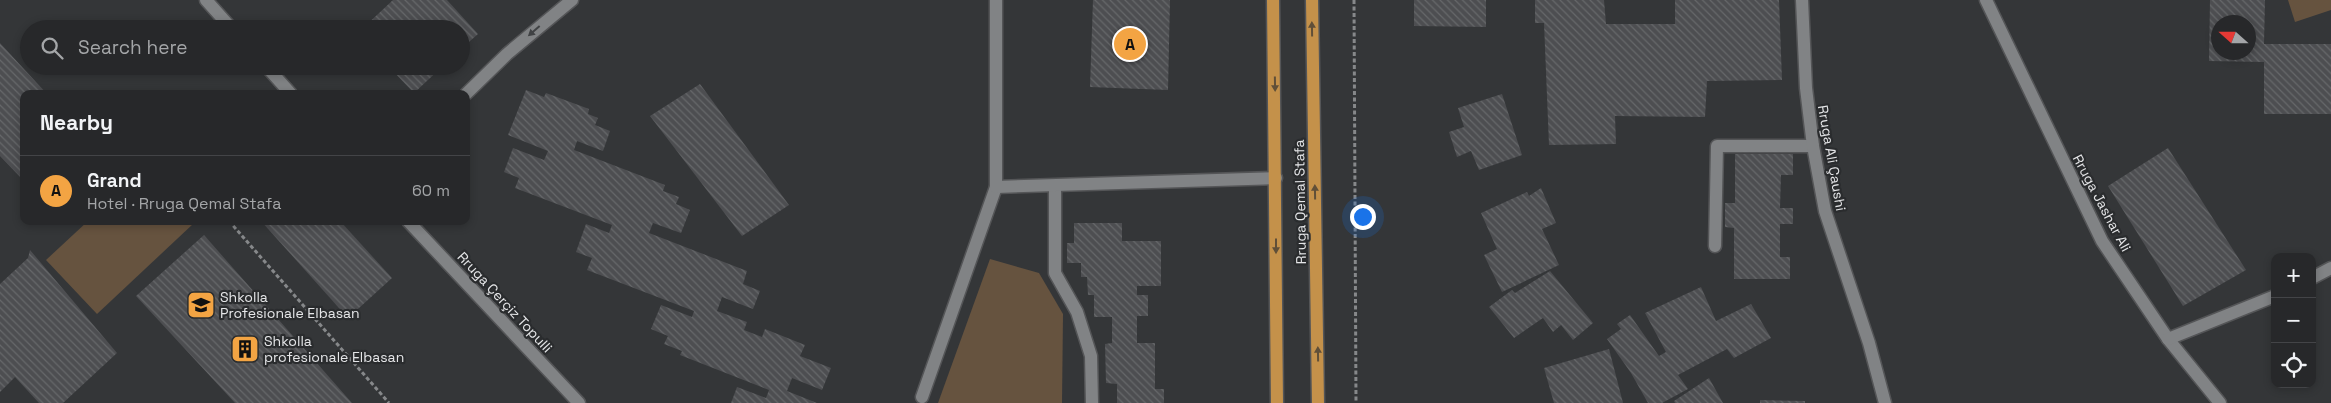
<!DOCTYPE html>
<html lang="en">
<head>
<meta charset="utf-8">
<style>
	:root { --surface:#27282a; --page:#333436; --text:#f1f3f6; --muted:#a4a6a8; --line:#434447; --accent:#f3a443 }
	body { margin:0; font-family:"Space Grotesk",sans-serif; background:var(--page); color:var(--text) }
	.controls { position:absolute; right:15px; bottom:15px; display:grid; overflow:hidden; border-radius:10px; box-shadow:0 2px 8px #0003 }
	.controls button { width:45px; height:45px; display:grid; place-items:center; padding:0; border:0; border-bottom:1px solid var(--line); background:var(--surface); color:var(--text); font:25px sans-serif }
	.compass { position:absolute; left:2211px; top:15px; width:45px; height:45px; border-radius:50%; background:var(--surface); box-shadow:0 2px 8px #0003; rotate:291deg }
	.you { position:absolute; left:1362px; top:216px; width:18px; height:18px; margin:-12px; border:4px solid #fff; border-radius:50%; background:#1a73e8; box-shadow:0 0 0 8px #1a73e833 }
	.badge { display:grid; place-items:center; width:32px; height:32px; border-radius:50%; background:var(--accent); color:#111; font-size:16px; font-weight:700 }
	.pin { position:absolute; translate:-50% -50%; border:2px solid #fff; box-shadow:0 1px 5px #0006 }
	.list { margin:0; padding:0; list-style:none }
	h2 { display:flex; justify-content:space-between; align-items:center; height:65px; margin:0; padding:0 20px; font-size:21px }
	h2 small { font-size:16px; font-weight:400; color:var(--muted) }
	.list li { display:grid; grid-template-columns:32px 1fr auto; gap:15px; align-items:center; box-sizing:border-box; height:70px; padding:0 20px; border-top:1px solid var(--line) }
	.list b { display:block; font-size:19px; white-space:nowrap }
	.list p { margin:0; font-size:16px; white-space:nowrap; color:var(--muted) }
	.list em { font-size:16px; font-style:normal; color:var(--muted) }
	.icon { flex:none; width:28px; height:28px; fill:none; stroke:currentColor; stroke-width:2; stroke-linecap:round; stroke-linejoin:round }
	.map { position:relative; flex:none; width:2331px; height:403px; overflow:hidden }
	.search { position:absolute; background:var(--surface); box-shadow:0 2px 8px #0003; left:20px; top:20px; width:450px; height:55px; display:flex; align-items:center; gap:12px; box-sizing:border-box; padding:0 18px; border-radius:28px; color:var(--muted); font-size:19px }
	.panel { position:absolute; background:var(--surface); box-shadow:0 2px 8px #0003; left:20px; top:90px; width:450px; height:135px; border-radius:10px }
	.map>svg:first-child { display:block }
</style>
</head>
<body>
<div class="map">
<svg width="2331" height="403" viewBox="0 0 2331 403">
	<defs>
		<pattern id="building-back-hatch" width="6" height="6" patternUnits="userSpaceOnUse" patternTransform="scale(1.25)"><rect width="6" height="6" fill="#4d4e51"/><path d="M-1 5l2 2M0 0l6 6M5-1l2 2" fill="none" stroke="#66686a"/></pattern>
	</defs>
	<rect width="100%" height="100%" fill="#343638"/>
	<g fill="#66533f">
		<polygon points="2288,0 2331,0 2331,10 2295,22"/>
		<polygon points="88,221 191,221 193,224 97,314 46,260"/>
		<polygon points="990,259 1039,273 1063,314 1062,403 938,403"/>
	</g>
	<g fill="url(#building-back-hatch)" fill-rule="evenodd">
		<polygon points="393,0 447,0 478,34 461,49 461,29 362,29"/>
		<polygon points="1093,0 1170,0 1168,90 1090,87"/>
		<polygon points="1414,0 1486,0 1486,27 1414,26"/>
		<polygon points="1535,0 1604,0 1606,24 1675,24 1675,0 1779,0 1782,80 1707,81 1705,117 1615,116 1616,144 1549,145 1544,23 1535,23"/>
		<path d="M 2210,0 L 2265,0 L 2264,44 L 2331,44 L 2331,114 L 2264,114 L 2264,62 L 2209,61 ZM 2218,22 L 2248,22 L 2248,52 L 2218,52 Z"/>
		<polygon points="0,43 47,94 24,94 24,181 0,156"/>
		<polygon points="388,66 443,66 414,93"/>
		<polygon points="700,84 789,205 742,236 650,116"/>
		<polygon points="526,90 544,97 546,93 589,109 588,114 598,118 595,125 610,131 603,151 577,141 574,150 665,185 663,191 679,197 676,204 690,210 681,233 653,223 649,233 747,271 743,284 760,291 753,309 722,297 717,311 747,322 744,330 762,337 765,329 805,345 800,356 831,368 822,390 792,378 787,391 817,403 731,403 737,387 766,398 769,390 680,355 682,351 664,344 668,336 651,329 661,305 692,317 694,311 587,270 592,258 576,252 586,224 609,233 612,225 515,188 519,178 504,172 513,148 544,160 548,151 508,135"/>
		<polygon points="1502,94 1522,155 1479,170 1471,151 1457,157 1449,132 1464,127 1458,108"/>
		<polygon points="2168,148 2246,270 2183,306 2108,186"/>
		<polygon points="1735,154 1793,154 1793,175 1781,175 1780,208 1793,208 1793,224 1780,224 1780,257 1790,257 1790,279 1734,279 1734,228 1725,227 1725,203 1735,203"/>
		<polygon points="1541,188 1556,223 1542,229 1559,265 1502,292 1484,255 1497,249 1481,213 1527,192 1529,196"/>
		<polygon points="261,221 340,221 392,278 348,318"/>
		<polygon points="1074,223 1122,223 1122,241 1161,241 1161,286 1137,286 1137,295 1148,295 1148,316 1137,316 1137,343 1155,343 1155,389 1164,389 1164,403 1117,403 1117,384 1106,383 1105,344 1112,343 1112,317 1094,317 1094,295 1088,295 1087,277 1081,277 1081,263 1067,263 1067,243 1074,243"/>
		<polygon points="204,235 233,268 352,403 235,403 136,296"/>
		<polygon points="30,250 117,353 63,403 39,403 15,377 0,392 0,284 28,258"/>
		<polygon points="1550,271 1593,323 1573,340 1561,325 1553,332 1543,318 1514,338 1489,307 1512,290 1515,293"/>
		<polygon points="1701,287 1716,321 1751,304 1771,338 1734,358 1727,349 1678,375 1688,389 1662,403 1648,403 1631,373 1607,339 1621,329 1617,324 1630,315 1659,356 1666,352 1645,313"/>
		<polygon points="1609,349 1623,403 1554,403 1544,368"/>
		<polygon points="1709,378 1723,403 1675,403 1674,401"/>
		<polygon points="1760,400 1805,401 1805,403 1760,403"/>
	</g>
	<g fill="none" stroke-linecap="round" stroke-linejoin="round">
		<defs>
			<g id="service">
				<polyline points="1055,186 1055,273 1077,312 1091,356 1092,403"/>
				<polyline points="1715,246 1717,146 1813,146"/>
				<polyline points="922,397 996,187"/>
			</g>
			<g id="minor">
				<polyline points="996,0 996,187 1276,178"/>
				<polyline points="1802,0 1806,88 1813,146 1825,211 1869,343 1885,403"/>
				<polyline points="1986,0 2102,241 2168,339 2220,403"/>
				<polyline points="466,94 507,54 572,0"/>
				<polyline points="2312,278 2331,268"/>
				<polyline points="2168,339 2275,296"/>
			</g>
			<g id="secondary">
				<polyline points="206,0 232,29"/>
				<polyline points="266,66 291,94"/>
				<polyline points="408,221 579,403"/>
			</g>
			<g id="primary">
				<polyline points="1273,0 1277,403"/>
				<polyline points="1312,0 1318,403"/>
			</g>
		</defs>
		<use href="#service" stroke="#545557" stroke-width="15"/>
		<use href="#minor" stroke="#545557" stroke-width="15"/>
		<use href="#secondary" stroke="#545557" stroke-width="15"/>
		<use href="#primary" stroke="#545557" stroke-width="15"/>
		<g stroke="#86888a" stroke-width="3" stroke-dasharray="4 2.5" stroke-linecap="butt">
			<polyline points="1354,0 1356,403"/>
			<polyline points="229,221 389,403"/>
		</g>
		<use href="#service" stroke="#818385" stroke-width="12"/>
		<use href="#minor" stroke="#818385" stroke-width="12"/>
		<use href="#secondary" stroke="#818385" stroke-width="12"/>
		<use href="#primary" stroke="#c4914a" stroke-width="12"/>
	</g>
	<defs><path id="oneway-solid" d="M-6-.8H1V-3.2L6.5 0L1 3.2V.8H-6Z" transform="scale(1.25)"/></defs>
	<g fill="#604f38">
		<use href="#oneway-solid" transform="translate(1312 29) rotate(-91)"/>
		<use href="#oneway-solid" transform="translate(1275 84) rotate(89)"/>
		<use href="#oneway-solid" transform="translate(1315 192) rotate(-91)"/>
		<use href="#oneway-solid" transform="translate(1276 246) rotate(90)"/>
		<use href="#oneway-solid" transform="translate(1318 354) rotate(-91)"/>
	</g>
	<use fill="#404244" href="#oneway-solid" transform="translate(534 31) rotate(139)"/>
	<defs>
		<symbol id="school-square" viewBox="-11 -11 22 22"><rect x="-9" y="-9" width="18" height="18" rx="4" fill="#f3a443" stroke="#2a2c2e"/><path d="M0-5L7-2L0 1L-7-2ZM-4 1L0 2.5L4 1V4Q0 6-4 4Z" fill="#111"/></symbol>
		<symbol id="building-square" viewBox="-11 -11 22 22"><rect x="-9" y="-9" width="18" height="18" rx="4" fill="#f3a443" stroke="#2a2c2e"/><path d="M-4-6H4V6H1V3H-1V6H-4ZM-2.5-4.3h1.7v1.8h-1.7ZM.8-4.3h1.7v1.8H.8ZM-2.5-1h1.7V.8h-1.7ZM.8-1h1.7V.8H.8Z" fill="#111"/></symbol>
	</defs>
	<g fill-rule="evenodd">
		<use href="#school-square" x="185" y="289" width="32" height="32"/>
		<use href="#building-square" x="229" y="333" width="32" height="32"/>
	</g>
	<g text-anchor="middle" dominant-baseline="central" stroke-width="4.5" stroke-linejoin="round" paint-order="stroke">
		<g font-size="14" fill="#e5e6e8" stroke="#2a2c2e">
			<text transform="translate(1832 158) rotate(80)">Rruga Ali Çaushi</text>
			<text transform="translate(1300 202) rotate(-91)">Rruga Qemal Stafa</text>
			<text transform="translate(2102 203) rotate(62)">Rruga Jashar Ali</text>
			<text transform="translate(505 302) rotate(47)">Rruga Çerçiz Topulli</text>
		</g>
		<g font-size="14" fill="#e5e6e8" stroke="#2a2c2e" text-anchor="start">
			<text x="220" y="297">Shkolla<tspan x="220" dy="16">Profesionale Elbasan</tspan></text>
			<text x="264" y="341">Shkolla<tspan x="264" dy="16">profesionale Elbasan</tspan></text>
		</g>
	</g>
</svg>
<div class="controls">
<button>+</button>
<button>−</button>
<button><svg class="icon" aria-label="locate" viewBox="0 0 24 24"><circle cx="12" cy="12" r="6"/><path d="M12 2v4M12 18v4M2 12h4M18 12h4"/></svg></button>
</div>
<svg class="compass" viewBox="-18 -18 36 36"><path d="M0-13l5 13h-10z" fill="#e53935"/><path d="M0 13l5-13h-10z" fill="#a4a6a8"/></svg>
<div class="you"></div>
<div class="pin badge" style="left:1130px;top:44px">A</div>
<div class="search"><svg class="icon" aria-label="search" viewBox="0 0 24 24"><circle cx="10" cy="10" r="6"/><path d="M15 15l6 6"/></svg>Search here</div>
<section class="panel">
<h2>Nearby<small></small></h2>
<ul class="list">
<li><span class="badge">A</span><div><b>Grand</b><p>Hotel · Rruga Qemal Stafa</p></div><em>60 m</em></li>
</ul>
</section>
</div>
</body>
</html>
